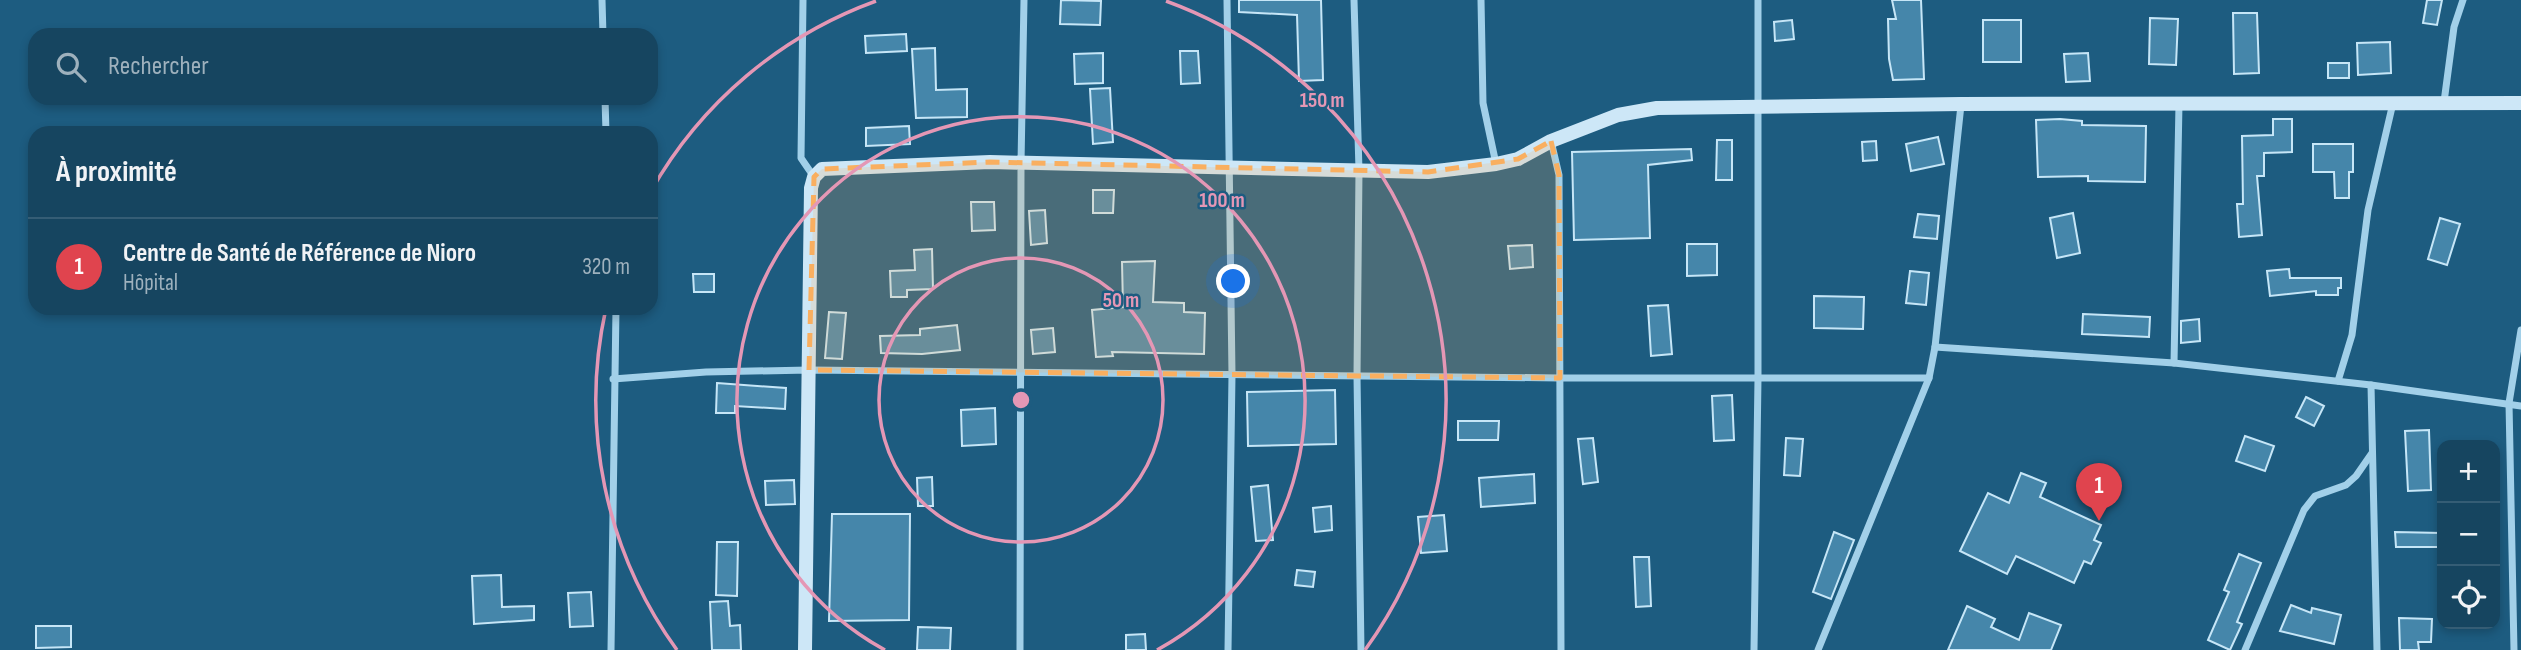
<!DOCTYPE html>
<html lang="fr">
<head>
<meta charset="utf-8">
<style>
	:root { --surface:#164560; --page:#1f4c66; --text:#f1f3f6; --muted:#9eb1bd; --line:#355d75; --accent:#8abfa5 }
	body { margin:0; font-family:"Sofia Sans Condensed",sans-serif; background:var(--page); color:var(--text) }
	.controls { position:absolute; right:21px; bottom:21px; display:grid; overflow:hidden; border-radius:14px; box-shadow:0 4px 10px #0003 }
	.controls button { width:63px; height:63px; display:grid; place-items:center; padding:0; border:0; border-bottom:2px solid var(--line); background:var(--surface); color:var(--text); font:35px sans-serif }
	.you { position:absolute; left:1234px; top:282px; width:24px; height:24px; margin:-18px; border:5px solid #fff; border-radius:50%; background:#1a73e8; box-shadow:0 0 0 10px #1a73e833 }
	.badge { display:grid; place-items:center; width:46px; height:46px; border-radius:50%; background:var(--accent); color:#fff; font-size:23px; font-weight:700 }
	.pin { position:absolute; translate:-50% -58px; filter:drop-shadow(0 2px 4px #0008) }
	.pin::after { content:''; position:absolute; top:37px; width:24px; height:21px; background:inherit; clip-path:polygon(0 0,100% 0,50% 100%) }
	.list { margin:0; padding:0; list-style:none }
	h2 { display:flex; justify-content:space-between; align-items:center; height:91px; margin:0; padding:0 28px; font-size:30px }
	h2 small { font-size:23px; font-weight:400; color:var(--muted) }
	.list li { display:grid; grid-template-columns:46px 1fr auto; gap:21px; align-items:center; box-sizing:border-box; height:98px; padding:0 28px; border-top:2px solid var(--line) }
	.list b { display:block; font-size:26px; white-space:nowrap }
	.list p { margin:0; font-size:23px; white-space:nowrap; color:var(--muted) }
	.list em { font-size:23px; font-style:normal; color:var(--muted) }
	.icon { flex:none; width:38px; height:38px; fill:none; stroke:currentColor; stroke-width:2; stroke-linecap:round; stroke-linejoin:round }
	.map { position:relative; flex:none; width:2521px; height:650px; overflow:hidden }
	.search { position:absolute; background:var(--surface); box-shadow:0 4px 10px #0003; left:28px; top:28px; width:630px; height:77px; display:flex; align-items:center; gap:18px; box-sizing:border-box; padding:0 24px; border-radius:21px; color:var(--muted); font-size:26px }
	.panel { position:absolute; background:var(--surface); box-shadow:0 4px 10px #0003; left:28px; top:126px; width:630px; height:189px; border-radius:21px }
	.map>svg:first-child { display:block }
</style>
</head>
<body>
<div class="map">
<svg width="2521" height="650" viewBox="0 0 2521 650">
	<rect width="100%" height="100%" fill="#1d5c80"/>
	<g fill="#4586aa" stroke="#c6e6f7" stroke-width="2">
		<polygon points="1061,0 1101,1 1100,25 1060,24"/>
		<polygon points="1239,0 1321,0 1323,80 1299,81 1297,15 1239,12"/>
		<polygon points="1892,0 1921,0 1924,79 1893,80 1889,59 1888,19 1896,19"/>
		<polygon points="2427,0 2442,0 2437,25 2423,23"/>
		<polygon points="2233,13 2257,13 2259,73 2234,74"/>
		<polygon points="2150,18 2178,19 2176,65 2149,64"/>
		<polygon points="1792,20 1794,39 1775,41 1774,22"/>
		<rect x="1983" y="20" width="38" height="42"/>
		<polygon points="906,34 907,51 866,53 865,36"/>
		<polygon points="2390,42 2391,73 2358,75 2357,43"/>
		<polygon points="935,48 936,90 967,89 967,117 916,118 912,49"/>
		<polygon points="1180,51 1198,51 1200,83 1181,84"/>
		<polygon points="1103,53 1103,83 1075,84 1074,54"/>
		<polygon points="2088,53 2090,81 2066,82 2064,54"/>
		<rect x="2328" y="63" width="21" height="15"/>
		<polygon points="1110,88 1113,142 1093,144 1090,89"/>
		<polygon points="2060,119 2082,121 2082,125 2146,126 2145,182 2088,181 2088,176 2038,177 2036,120"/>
		<polygon points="2273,119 2292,119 2292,152 2264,153 2264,176 2257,176 2262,235 2239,237 2237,204 2243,204 2242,136 2273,135"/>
		<polygon points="909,126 910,144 866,146 866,128"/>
		<polygon points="1938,137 1944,164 1911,171 1906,144"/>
		<polygon points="1717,140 1732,140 1732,180 1716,180"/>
		<polygon points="1876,141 1877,160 1863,161 1862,142"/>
		<polygon points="2313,144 2353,144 2353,172 2349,172 2349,198 2335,198 2334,172 2313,172"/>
		<polygon points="1691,149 1692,160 1648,165 1650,238 1574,240 1572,152"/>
		<polygon points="1093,190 1114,190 1113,213 1093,213"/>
		<polygon points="971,202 994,202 995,230 972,231"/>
		<polygon points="1045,210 1047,243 1031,245 1029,211"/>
		<polygon points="2073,213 2080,253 2057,258 2050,218"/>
		<polygon points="1918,214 1939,216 1937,239 1914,237"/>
		<polygon points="2440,218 2460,224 2447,265 2428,259"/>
		<polygon points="1687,244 1717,244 1717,275 1687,276"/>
		<polygon points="1532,245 1533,267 1510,269 1508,246"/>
		<polygon points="932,249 933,289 907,290 907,297 891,297 890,271 915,270 914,250"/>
		<polygon points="1155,261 1153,302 1184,303 1184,312 1205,313 1204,354 1112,352 1113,356 1096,357 1092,310 1123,307 1122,262"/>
		<polygon points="2289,269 2290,278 2341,278 2341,288 2338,288 2338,295 2316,295 2316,291 2270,296 2267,271"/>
		<polygon points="1910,271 1929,273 1926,305 1906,303"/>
		<polygon points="693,274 714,274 714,292 694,292"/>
		<polygon points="1814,296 1864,297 1863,329 1814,328"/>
		<polygon points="1668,305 1672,354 1651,356 1648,306"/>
		<polygon points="829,312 846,313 842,359 825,358"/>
		<polygon points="2083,314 2150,317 2149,337 2082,334"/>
		<polygon points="2199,319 2200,341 2181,343 2181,321"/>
		<polygon points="957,325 960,350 922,354 881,353 880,336 920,335 920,329"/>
		<polygon points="1053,328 1055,352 1033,354 1031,330"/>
		<polygon points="717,383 786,388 785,409 735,406 735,413 716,413"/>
		<polygon points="1335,390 1336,444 1248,446 1247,392"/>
		<polygon points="1732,395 1734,440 1714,441 1712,396"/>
		<polygon points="2306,397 2324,406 2314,426 2296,417"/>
		<polygon points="995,408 996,444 962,446 961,410"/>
		<polygon points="1458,421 1499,421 1498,440 1458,440"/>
		<polygon points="2429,430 2431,490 2408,491 2405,431"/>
		<polygon points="2245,436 2274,446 2265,471 2236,461"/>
		<polygon points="1593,438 1598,482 1583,484 1578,439"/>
		<polygon points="1786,438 1803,439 1800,476 1784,475"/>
		<polygon points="2021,473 2046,483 2040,497 2101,525 2094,540 2101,543 2091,564 2084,561 2074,583 2016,556 2007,574 1960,551 1988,493 2009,503"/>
		<polygon points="1534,474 1535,503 1481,507 1479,478"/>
		<polygon points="932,477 933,506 918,506 917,478"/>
		<polygon points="794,480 795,504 766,505 765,481"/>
		<polygon points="1268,485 1273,540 1256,541 1251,487"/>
		<polygon points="1331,506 1332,530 1315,532 1313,508"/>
		<polygon points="832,514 910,514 909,620 829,621"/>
		<polygon points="1444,515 1447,551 1421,553 1418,517"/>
		<polygon points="1834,532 1854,540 1831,599 1813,592"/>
		<polygon points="2395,532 2442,533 2442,547 2396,547"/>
		<polygon points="717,542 738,542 737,596 716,595"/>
		<polygon points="2239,554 2261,563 2237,622 2242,624 2230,650 2208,640 2229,592 2224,590"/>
		<polygon points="1634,557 1649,557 1651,606 1636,607"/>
		<polygon points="1297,570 1315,572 1313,587 1295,585"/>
		<polygon points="501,575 502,607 534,606 534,620 474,624 472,576"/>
		<polygon points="591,592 593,626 570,627 568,593"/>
		<polygon points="728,601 730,626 740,625 741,650 712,650 710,602"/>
		<polygon points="2291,605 2311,613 2312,608 2341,615 2334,644 2280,631"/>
		<polygon points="1967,606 1995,619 1991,627 2019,640 2029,613 2061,625 2051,650 1948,650"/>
		<polygon points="2399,618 2432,619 2431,642 2418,642 2419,650 2400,650"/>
		<polygon points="36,626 71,626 71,647 36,648"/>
		<polygon points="918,627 951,628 950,650 917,650"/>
		<polygon points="1145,634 1146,650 1126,650 1126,635"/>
	</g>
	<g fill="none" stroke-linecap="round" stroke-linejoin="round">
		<g stroke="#a2d0e9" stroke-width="7">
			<polyline points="602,0 603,35"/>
			<polyline points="803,0 801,158 814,177"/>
			<polyline points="1227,0 1232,375 1228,650"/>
			<polyline points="1354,0 1359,170 1357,376 1361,650"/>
			<polyline points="1481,0 1483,103 1496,164"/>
			<polyline points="605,98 606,133"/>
			<polyline points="2444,102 2454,27 2463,0"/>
			<polyline points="1551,141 1559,175 1561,650"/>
			<polyline points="1935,347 2174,363 2371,385 2521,406"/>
			<polyline points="2174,363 2179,104"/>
			<polyline points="613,379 706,372 809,370 1560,378 1929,378"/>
			<polyline points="2338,381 2352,335 2368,210 2393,103"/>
			<polyline points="2371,385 2377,650"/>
			<polyline points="611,650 616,308"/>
			<polyline points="1020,650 1021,163 1024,0"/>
			<polyline points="1754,650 1758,379 1758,0"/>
			<polyline points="1818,650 1929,378 1935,347 1961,105"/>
			<polyline points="2245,650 2304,510 2315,496 2346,485 2356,476 2372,453"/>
			<polyline points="2514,650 2509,403 2521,330"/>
		</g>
		<polyline stroke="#cde7f7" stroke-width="14" points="805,650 811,188 814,177 822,169 990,162 1428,172 1496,164 1518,159 1551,141 1618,115 1657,108 1961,104 2521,103"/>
	</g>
	<path fill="#f9af60" fill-opacity="0.2" stroke="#f9af60" stroke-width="5" stroke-dasharray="14 9" stroke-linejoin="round" d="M 1551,141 L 1559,175 L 1560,378 L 809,370 L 814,177 L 822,169 L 990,162 L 1428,172 L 1518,159 Z"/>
	<g fill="none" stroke="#e497b5" stroke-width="3.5">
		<circle cx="1021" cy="400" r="142"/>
		<path d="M885 650A284 284 0 1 1 1157 650"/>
		<path d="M677 650A425 425 0 0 1 606 308M651 191A425 425 0 0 1 876 1M1166 1A425 425 0 0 1 1365 650"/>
	</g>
	<circle cx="1021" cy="400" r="10" fill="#e497b5" stroke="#1d5c80" stroke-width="3.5"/>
	<g font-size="21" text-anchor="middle" font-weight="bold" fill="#e497b5" stroke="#1d5c80" stroke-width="5" stroke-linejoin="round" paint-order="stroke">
		<text x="1322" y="107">150 m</text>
		<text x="1222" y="207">100 m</text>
		<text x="1121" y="307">50 m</text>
	</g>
</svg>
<div class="controls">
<button>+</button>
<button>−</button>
<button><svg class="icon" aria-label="locate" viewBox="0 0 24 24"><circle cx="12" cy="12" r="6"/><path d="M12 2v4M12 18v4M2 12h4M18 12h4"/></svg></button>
</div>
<div class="you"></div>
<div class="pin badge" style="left:2099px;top:521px;background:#e0444e">1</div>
<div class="search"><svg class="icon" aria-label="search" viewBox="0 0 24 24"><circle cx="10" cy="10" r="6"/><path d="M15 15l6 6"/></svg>Rechercher</div>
<section class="panel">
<h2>À proximité<small></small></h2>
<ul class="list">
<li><span class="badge" style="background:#e0444e">1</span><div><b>Centre de Santé de Référence de Nioro</b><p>Hôpital</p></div><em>320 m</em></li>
</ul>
</section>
</div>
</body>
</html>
